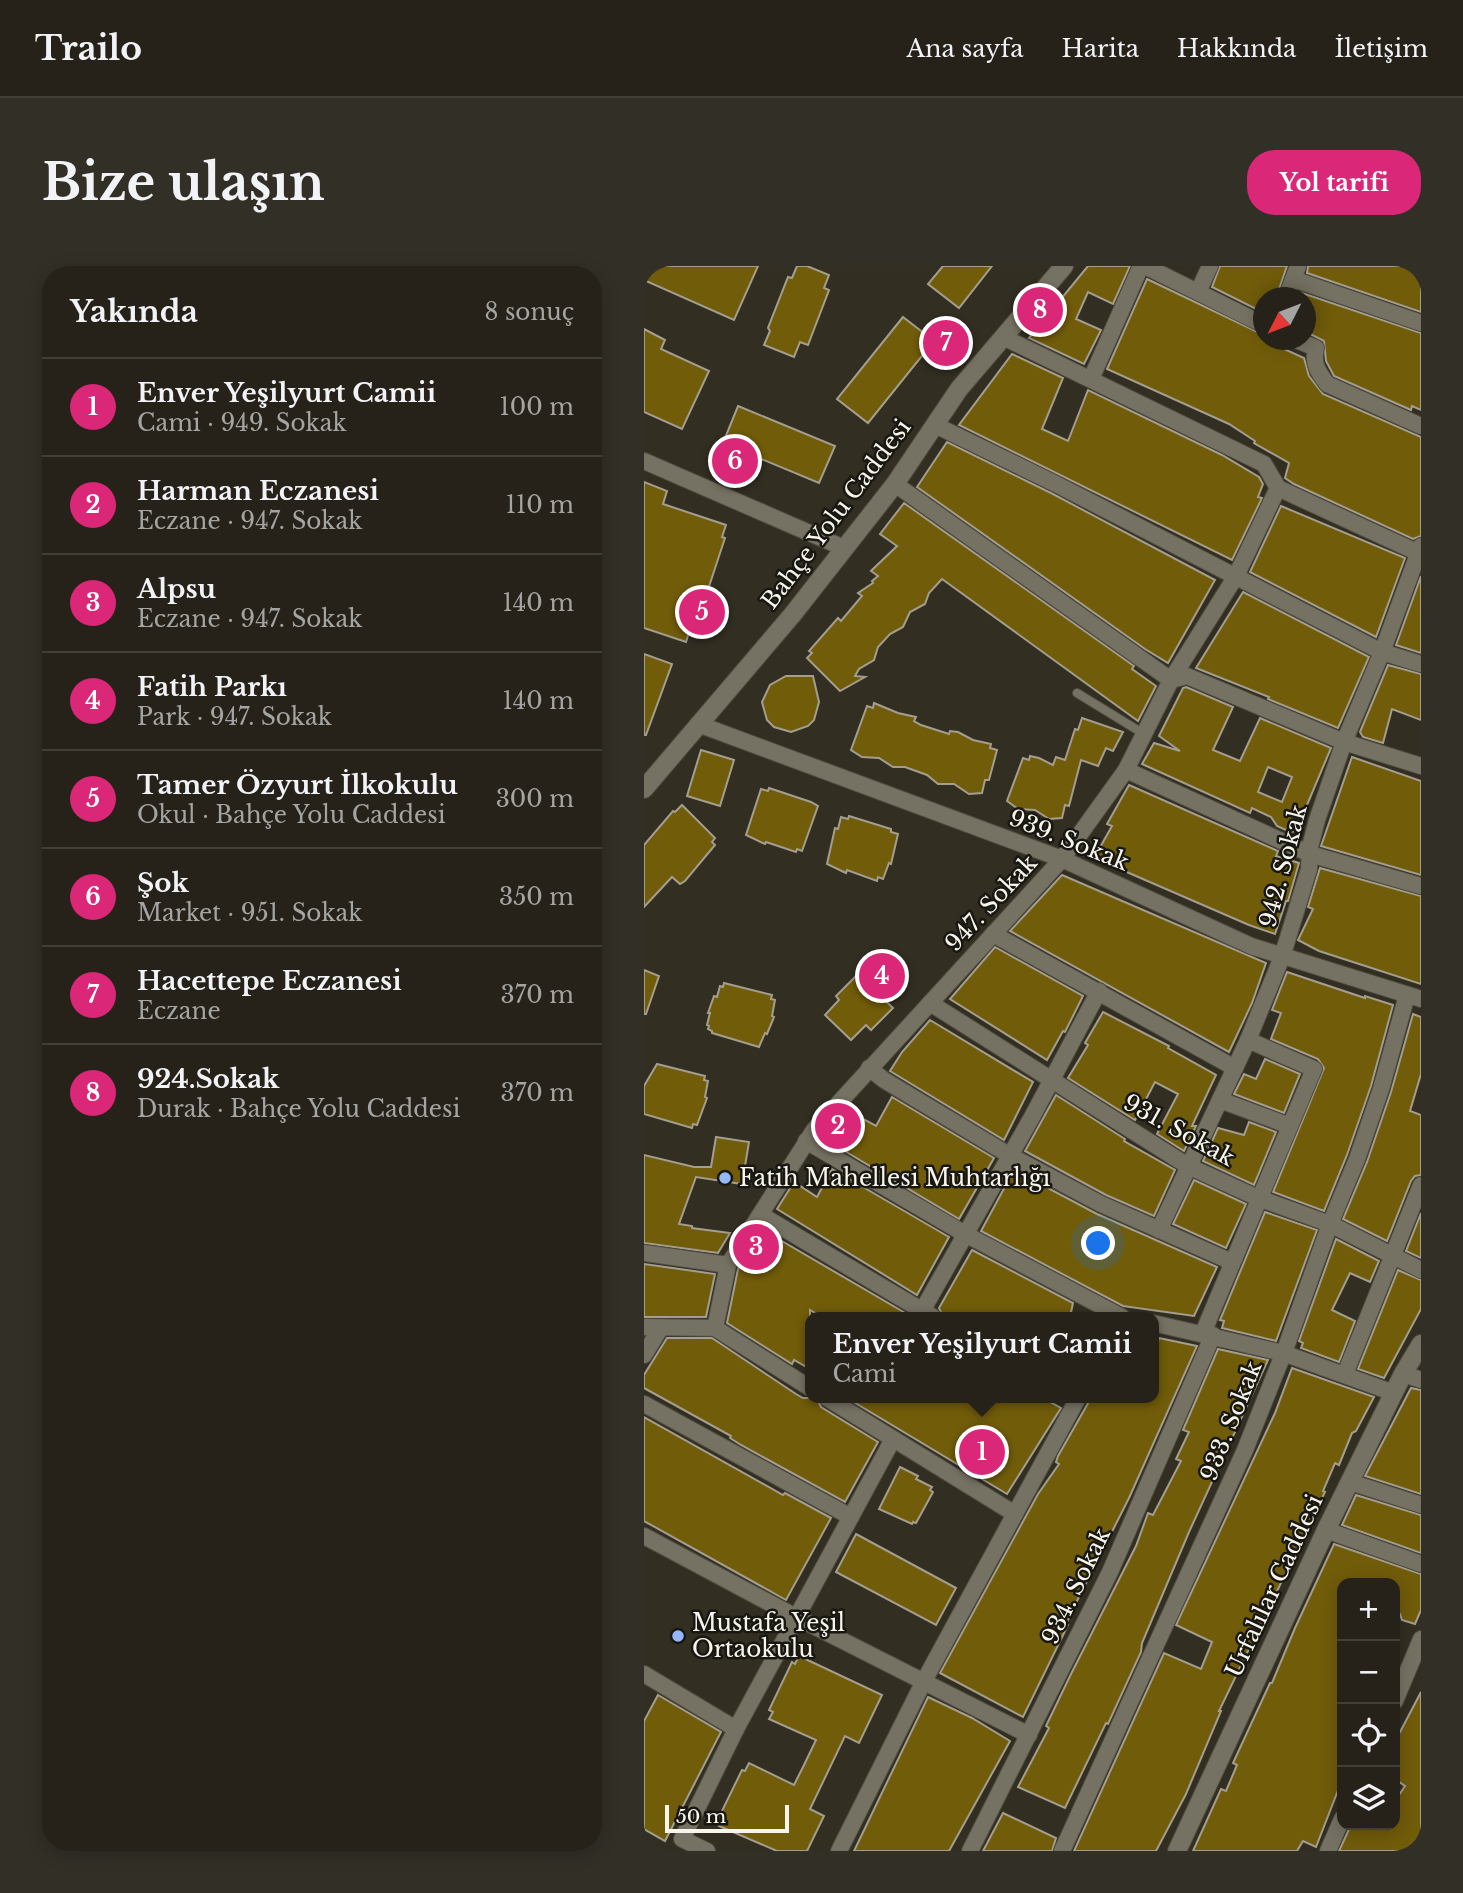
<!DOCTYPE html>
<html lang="tr">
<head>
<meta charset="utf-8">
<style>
	:root { --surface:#26221a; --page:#322f27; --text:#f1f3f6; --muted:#a4a4a2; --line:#423f39; --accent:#db2777 }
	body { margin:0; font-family:"Libre Baskerville",serif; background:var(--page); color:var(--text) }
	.controls { position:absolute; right:21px; bottom:21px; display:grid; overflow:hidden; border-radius:14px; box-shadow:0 4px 18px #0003 }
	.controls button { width:63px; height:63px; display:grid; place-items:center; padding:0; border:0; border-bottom:2px solid var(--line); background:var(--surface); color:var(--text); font:35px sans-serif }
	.compass { position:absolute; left:609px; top:21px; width:63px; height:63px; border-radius:50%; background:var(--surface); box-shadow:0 4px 18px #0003; rotate:228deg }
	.scale { position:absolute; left:21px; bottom:18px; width:124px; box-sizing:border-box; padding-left:7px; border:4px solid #f7f5ec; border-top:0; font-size:19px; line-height:24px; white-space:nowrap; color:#f7f5ec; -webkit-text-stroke:5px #181711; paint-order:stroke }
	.you { position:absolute; left:455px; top:978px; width:24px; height:24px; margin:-18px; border:5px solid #fff; border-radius:50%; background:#1a73e8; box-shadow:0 0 0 10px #1a73e833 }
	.badge { display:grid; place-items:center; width:46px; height:46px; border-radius:50%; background:var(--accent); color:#fff; font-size:23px; font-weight:700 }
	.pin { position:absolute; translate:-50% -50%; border:4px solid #fff; box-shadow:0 2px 7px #0006 }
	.popup { position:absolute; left:161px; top:1046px; width:354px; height:91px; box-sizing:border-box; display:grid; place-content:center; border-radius:14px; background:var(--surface); filter:drop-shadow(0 2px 5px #0005); font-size:23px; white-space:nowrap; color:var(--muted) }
	.popup b { font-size:26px; color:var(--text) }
	.popup::after { content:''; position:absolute; left:50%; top:100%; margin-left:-14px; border:14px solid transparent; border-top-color:var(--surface) }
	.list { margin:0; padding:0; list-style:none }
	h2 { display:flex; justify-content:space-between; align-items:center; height:91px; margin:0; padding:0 28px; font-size:30px }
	h2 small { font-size:23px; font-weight:400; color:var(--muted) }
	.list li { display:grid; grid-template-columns:46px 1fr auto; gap:21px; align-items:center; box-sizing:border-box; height:98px; padding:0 28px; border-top:2px solid var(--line) }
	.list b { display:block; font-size:26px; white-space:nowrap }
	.list p { margin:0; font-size:23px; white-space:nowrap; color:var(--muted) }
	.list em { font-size:23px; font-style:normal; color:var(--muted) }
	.icon { flex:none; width:38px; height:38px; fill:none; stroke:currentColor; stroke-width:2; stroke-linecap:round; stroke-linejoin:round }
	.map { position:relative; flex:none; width:777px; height:1585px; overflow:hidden; border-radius:28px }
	header { display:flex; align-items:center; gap:42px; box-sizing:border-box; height:98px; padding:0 35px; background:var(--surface); border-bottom:2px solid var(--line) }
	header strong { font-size:33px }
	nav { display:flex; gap:38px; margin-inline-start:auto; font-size:24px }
	.intro { display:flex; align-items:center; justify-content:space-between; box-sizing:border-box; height:168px; padding:0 42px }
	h1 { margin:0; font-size:49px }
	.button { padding:18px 32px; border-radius:28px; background:var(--accent); color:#fff; font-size:24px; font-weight:700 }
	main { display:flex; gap:42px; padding:0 42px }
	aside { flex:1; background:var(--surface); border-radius:28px; box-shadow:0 4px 18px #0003 }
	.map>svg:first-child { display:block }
</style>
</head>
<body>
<header>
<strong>Trailo</strong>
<nav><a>Ana sayfa</a><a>Harita</a><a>Hakkında</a><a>İletişim</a></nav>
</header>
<div class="intro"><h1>Bize ulaşın</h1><a class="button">Yol tarifi</a></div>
<main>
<aside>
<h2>Yakında<small>8 sonuç</small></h2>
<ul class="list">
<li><span class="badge">1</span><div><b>Enver Yeşilyurt Camii</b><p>Cami · 949. Sokak</p></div><em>100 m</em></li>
<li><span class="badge">2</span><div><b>Harman Eczanesi</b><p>Eczane · 947. Sokak</p></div><em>110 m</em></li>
<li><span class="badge">3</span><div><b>Alpsu</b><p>Eczane · 947. Sokak</p></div><em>140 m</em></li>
<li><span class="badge">4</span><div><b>Fatih Parkı</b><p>Park · 947. Sokak</p></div><em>140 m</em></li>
<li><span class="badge">5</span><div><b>Tamer Özyurt İlkokulu</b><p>Okul · Bahçe Yolu Caddesi</p></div><em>300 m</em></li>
<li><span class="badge">6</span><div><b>Şok</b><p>Market · 951. Sokak</p></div><em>350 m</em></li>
<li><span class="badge">7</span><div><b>Hacettepe Eczanesi</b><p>Eczane</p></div><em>370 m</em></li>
<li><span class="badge">8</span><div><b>924.Sokak</b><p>Durak · Bahçe Yolu Caddesi</p></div><em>370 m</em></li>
</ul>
</aside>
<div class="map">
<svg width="777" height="1585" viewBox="0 0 777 1585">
	<rect width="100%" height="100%" fill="#322e22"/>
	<g fill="#715c0a" stroke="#a39e8f" stroke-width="2" fill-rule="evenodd">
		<polygon points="8,0 114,0 90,54 2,15"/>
		<polygon points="153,0 163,0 185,9 180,22 185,24 164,79 156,76 150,91 120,79 126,65 124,62 144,11 148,12"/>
		<polygon points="299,0 348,0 315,42 284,18"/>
		<polygon points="444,0 486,0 469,38 444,26 432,53 457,64 440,98 385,72"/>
		<polygon points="576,0 643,0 632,32 620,32 620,47 568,21"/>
		<polygon points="664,0 777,0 777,46 663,7"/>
		<polygon points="503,13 620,69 620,74 660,92 665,110 679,128 777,171 777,270 769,273 650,218 641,212 645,197 610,177 611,175 585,158 463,103"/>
		<polygon points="655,26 777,67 777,144 768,140 767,144 690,110 682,95 680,75 662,66 662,32 653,32"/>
		<polygon points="259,51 290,75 224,157 193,133"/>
		<polygon points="0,63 21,74 17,83 65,105 38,163 0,146"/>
		<polygon points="368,88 419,112 398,163 424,175 444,124 578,189 615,211 619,218 614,231 618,232 588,294 315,159"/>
		<polygon points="94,140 191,180 175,217 79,177"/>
		<polygon points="303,176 407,227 571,314 524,397 501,383 273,221"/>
		<polygon points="0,216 23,225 19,238 82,259 78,271 81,272 52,360 47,360 42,376 0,362"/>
		<polygon points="260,237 490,400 488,403 512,420 494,455 298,313 285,327 281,338 266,346 259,361 246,368 234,381 230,394 215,403 211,410 221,411 196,425 163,392 168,387 165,385 194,352 197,355 218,330 214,327 229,317 228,315 234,310 227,305 253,280 236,268"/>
		<polygon points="637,240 761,292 732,371 606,306"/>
		<polygon points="777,310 777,387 752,379"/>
		<polygon points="599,326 725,391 694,462 624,433 625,431 552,402"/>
		<polygon points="0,388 28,398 2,469 0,469"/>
		<polygon points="744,399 777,408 777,454 748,443 739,477 719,471 716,466"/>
		<polygon points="142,410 169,410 175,436 170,454 164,460 147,466 130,461 123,454 118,436 126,419"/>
		<path d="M 542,421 L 589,441 L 569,484 L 596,495 L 616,452 L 687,482 L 652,565 L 646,566 L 633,560 L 627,551 L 608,542 L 606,547 L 498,498 L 510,477 L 536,485 L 515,470 L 539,422 ZM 624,501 L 648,511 L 638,536 L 614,526 Z"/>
		<polygon points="230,437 254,447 272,451 270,455 277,459 305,468 306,465 314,466 329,474 347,478 346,482 353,484 345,514 341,514 338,527 325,528 310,518 294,518 283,509 261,501 249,501 235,492 218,491 207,484 223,440 229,442"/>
		<polygon points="438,452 479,466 469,485 462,482 454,500 437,494 425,540 421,539 418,552 405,553 391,544 374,543 363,535 379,492 385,494 386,490 395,492 409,499 412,491 421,494 431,463 434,464"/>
		<polygon points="57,484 90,494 76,540 43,530"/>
		<polygon points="708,491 777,515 777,609 677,580"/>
		<polygon points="485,519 634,585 632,590 655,597 644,635 642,635 631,668 605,659 455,594 454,585 468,560 463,558"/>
		<polygon points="125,522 167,536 174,540 158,585 153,583 152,586 122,576 121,578 102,569 117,523 124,525"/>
		<polygon points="38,539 71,572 68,576 71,579 41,615 36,618 28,611 0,641 0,579 29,545 31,546"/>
		<polygon points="205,550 247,563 247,566 254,568 247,598 245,597 239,613 234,611 233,615 203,604 202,607 183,598 191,562 194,563 197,551 204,553"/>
		<polygon points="676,602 777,630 777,718 675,685 654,674 669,643 664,641"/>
		<polygon points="418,609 622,697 608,737 585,786 366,665"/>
		<polygon points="351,681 439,730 421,766 419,765 403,794 306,733"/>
		<polygon points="0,704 15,710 2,748 0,748"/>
		<polygon points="643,706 721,732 721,730 749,739 727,820 703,889 680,945 629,926 680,802 674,793 627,773 637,747 628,744"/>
		<polygon points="214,708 249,742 227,764 222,759 207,774 181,749 195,734 192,730"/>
		<polygon points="80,717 128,729 127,733 131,734 128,750 130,751 123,768 121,767 115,781 68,767 68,765 64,763 65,760 63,759 66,747 64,747 70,730 73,731 76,720 79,721"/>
		<polygon points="459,746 525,780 524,782 572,809 548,860 552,860 540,885 513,868 534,828 511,816 491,854 424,812 444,779 441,777"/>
		<polygon points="769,748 777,751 777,808 766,845 777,849 777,909 771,910 767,915 743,975 699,953 723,896 747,826"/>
		<polygon points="286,754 389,816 360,874 246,805 258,786"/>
		<polygon points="621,793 656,808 640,847 590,828 600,808 612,813"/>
		<polygon points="13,798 61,810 60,814 64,815 61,831 63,832 53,859 49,858 48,862 0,848 0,820"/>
		<polygon points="412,829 481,873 480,875 531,904 510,950 462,929 381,885"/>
		<polygon points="248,831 350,892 315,953 199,884 182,871 203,844 232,860"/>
		<polygon points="605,856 632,866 610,919 559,895 574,862 600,869"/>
		<polygon points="72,871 105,876 98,918 52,911 35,958 48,960 48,962 86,967 74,987 0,977 0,889 50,901 67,901"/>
		<polygon points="188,903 305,971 273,1029 133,943 150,916 173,931"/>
		<polygon points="370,904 453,948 573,1001 550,1050 479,1040 337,965"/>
		<polygon points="550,914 602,938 582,982 529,958"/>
		<polygon points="621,946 673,964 632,1075 578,1062 580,1055 576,1054"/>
		<polygon points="777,947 777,992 762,985"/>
		<polygon points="119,964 263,1048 261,1051 178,1051 166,1044 166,1103 150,1094 148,1098 83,1057 94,1003"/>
		<polygon points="692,973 735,995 726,1016 706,1007 688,1044 711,1055 695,1096 657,1082 659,1077 655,1075"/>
		<polygon points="328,984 429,1037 426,1051 299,1051 295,1042"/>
		<polygon points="0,998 71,1008 62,1051 0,1051"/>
		<polygon points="754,1004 777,1014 777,1043 740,1112 714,1103"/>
		<polygon points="23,1072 68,1072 152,1128 159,1132 173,1132 177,1141 234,1176 201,1236 97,1179 86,1172 87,1170 0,1122 0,1109"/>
		<polygon points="515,1072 553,1080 485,1232 432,1337 422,1358 424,1359 379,1451 296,1407 394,1228 415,1198 412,1196 414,1190 447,1132 509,1132 509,1074 514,1076"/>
		<polygon points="574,1083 624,1094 545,1266 498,1377 497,1386 464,1458 462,1457 421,1542 374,1521 405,1462 402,1460 427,1408 492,1280 504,1247 509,1249 537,1195 532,1193 545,1166 539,1164"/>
		<polygon points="648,1102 730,1131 712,1165 708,1167 695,1199 691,1197 679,1225 681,1226 575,1445 577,1445 542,1528 512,1585 430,1585 520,1387 557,1403 568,1376 532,1359 631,1147"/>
		<polygon points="767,1122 777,1124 777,1228 721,1210"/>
		<polygon points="203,1132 399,1132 417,1142 363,1228"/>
		<polygon points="0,1151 139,1229 141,1227 187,1252 142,1334 0,1255"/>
		<polygon points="256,1201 274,1210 272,1213 288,1221 286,1224 289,1226 272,1257 269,1256 268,1258 235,1243"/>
		<polygon points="712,1229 777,1249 777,1287 698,1259"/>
		<polygon points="212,1268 312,1322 292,1359 192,1306"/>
		<polygon points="690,1278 777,1308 777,1344 771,1358 758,1354 756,1348 751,1346 751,1317 698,1317 698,1514 672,1581 659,1575 653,1585 549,1585 577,1523 582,1525 593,1499 589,1497 626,1417 628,1417 651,1362"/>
		<polygon points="155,1390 238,1429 215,1477 201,1470 166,1543 180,1550 163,1585 133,1585 75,1560 79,1553 75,1551 98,1504 101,1505 105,1497 150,1519 160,1499 172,1474 125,1453 129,1446 125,1444 148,1396 151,1398"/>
		<polygon points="777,1426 777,1585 695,1585 707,1559 751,1559 751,1535 761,1520 751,1513 751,1463 756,1466"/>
		<polygon points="14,1429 77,1466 21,1575 0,1563 0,1455"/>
		<polygon points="284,1431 328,1452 366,1475 305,1585 210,1585"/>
		<polygon points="359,1547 412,1572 408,1585 339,1585"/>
	</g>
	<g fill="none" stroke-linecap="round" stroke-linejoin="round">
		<defs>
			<polyline id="service" points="433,427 500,468"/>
			<g id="minor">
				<polyline points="501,0 620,59"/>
				<polyline points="649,13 777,57"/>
				<polyline points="554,26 566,0"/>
				<polyline points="642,32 654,0"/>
				<polyline points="359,71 620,198 634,222 777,288"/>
				<path d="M 652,74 L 672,82 C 668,97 674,106 683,118 L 777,160"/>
				<polyline points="447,113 497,0"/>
				<polyline points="291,159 412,218 738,386 777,398"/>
				<polyline points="0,195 200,282"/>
				<polyline points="251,218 527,414 543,410 700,476 777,500"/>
				<polyline points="54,458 418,593 607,680 777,733"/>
				<polyline points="482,504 666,588 777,620"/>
				<polyline points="349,668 591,802"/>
				<polyline points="286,737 544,900 614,932 686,958 777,1004"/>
				<polyline points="225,802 240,814 365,889 457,938 588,996"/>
				<polyline points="576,834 646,860"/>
				<polyline points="162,875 321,968 478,1051"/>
				<polyline points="117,949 289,1051"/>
				<polyline points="515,964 604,774 638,691 665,603 666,581 673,554 700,476 738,386 777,280"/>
				<polyline points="0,987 84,999"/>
				<polyline points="278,1045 388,851 455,725"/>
				<polyline points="509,1057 639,1087 750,1127"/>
				<polyline points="0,1061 71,1062 166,1122"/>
				<polyline points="71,1062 84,999 170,864 418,593 482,504 527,414 592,310 634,222"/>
				<polyline points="559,1067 670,803 604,774"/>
				<polyline points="0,1089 16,1063"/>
				<polyline points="701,1108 777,919"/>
				<polyline points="759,1108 777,1114"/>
				<polyline points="183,1132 371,1248"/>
				<polyline points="0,1138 207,1251"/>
				<polyline points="706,1216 777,1239"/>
				<polyline points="682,1264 777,1298"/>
				<polyline points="0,1270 152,1351 385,1469"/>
				<polyline points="0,1408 92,1463"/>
				<polyline points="751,1435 777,1373"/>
				<polyline points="63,1585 38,1573 92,1463 249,1173"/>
				<polyline points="195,1585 280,1415 434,1132"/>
				<polyline points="326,1585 466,1306 569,1069"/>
				<polyline points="418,1585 601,1184 642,1081 686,958 713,893 737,823 763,729"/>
				<polyline points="684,1585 698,1553"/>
			</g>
			<g id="tertiary">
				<polyline points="0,523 149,348 251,218 315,123 420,0"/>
				<polyline points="533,1585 682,1264 759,1108 777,1078"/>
			</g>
		</defs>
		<use href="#service" stroke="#4f4c41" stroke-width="10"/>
		<use href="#minor" stroke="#4f4c41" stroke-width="18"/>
		<use href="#tertiary" stroke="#4f4c41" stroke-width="20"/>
		<use href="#service" stroke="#767263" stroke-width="8"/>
		<use href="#minor" stroke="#767263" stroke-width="16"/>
		<use href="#tertiary" stroke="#767263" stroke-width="18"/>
	</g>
	<g fill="#94b7fd" stroke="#181711" stroke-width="2.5">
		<circle cx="81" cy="912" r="7"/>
		<circle cx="34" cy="1370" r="7"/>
	</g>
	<g text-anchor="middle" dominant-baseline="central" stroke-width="5" stroke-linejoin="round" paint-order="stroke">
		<g font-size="23" fill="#f7f5ec" stroke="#181711">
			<text transform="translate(192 248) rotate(-53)">Bahçe Yolu Caddesi</text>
			<text transform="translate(425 574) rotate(22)">939. Sokak</text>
			<text transform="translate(639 600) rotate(-75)">942. Sokak</text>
			<text transform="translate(347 637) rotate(-47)">947. Sokak</text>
			<text transform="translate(535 864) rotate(29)">931. Sokak</text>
			<text transform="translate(587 1155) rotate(-68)">933. Sokak</text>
			<text transform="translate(432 1320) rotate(-64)">934. Sokak</text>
			<text transform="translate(630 1320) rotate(-65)">Urfalılar Caddesi</text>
		</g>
		<g font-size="23" fill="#f7f5ec" stroke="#181711" text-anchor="start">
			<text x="95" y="912">Fatih Mahellesi Muhtarlığı</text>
			<text x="48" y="1357">Mustafa Yeşil<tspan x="48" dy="26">Ortaokulu</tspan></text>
		</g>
	</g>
</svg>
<div class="controls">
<button>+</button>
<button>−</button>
<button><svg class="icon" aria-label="locate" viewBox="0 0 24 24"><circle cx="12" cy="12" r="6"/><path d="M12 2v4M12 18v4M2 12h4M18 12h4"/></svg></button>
<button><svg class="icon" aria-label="layers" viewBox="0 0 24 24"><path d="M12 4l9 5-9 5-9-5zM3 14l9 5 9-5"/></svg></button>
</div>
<svg class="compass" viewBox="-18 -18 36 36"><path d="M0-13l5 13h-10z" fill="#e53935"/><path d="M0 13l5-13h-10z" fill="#a4a4a2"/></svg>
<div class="scale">50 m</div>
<div class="you"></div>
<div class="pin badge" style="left:338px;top:1186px">1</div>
<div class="popup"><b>Enver Yeşilyurt Camii</b>Cami</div>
<div class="pin badge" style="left:194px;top:860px">2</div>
<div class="pin badge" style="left:112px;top:981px">3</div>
<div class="pin badge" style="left:238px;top:710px">4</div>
<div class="pin badge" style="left:58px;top:346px">5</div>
<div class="pin badge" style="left:91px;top:195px">6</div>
<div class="pin badge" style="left:302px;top:77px">7</div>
<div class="pin badge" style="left:396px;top:44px">8</div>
</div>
</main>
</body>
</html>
